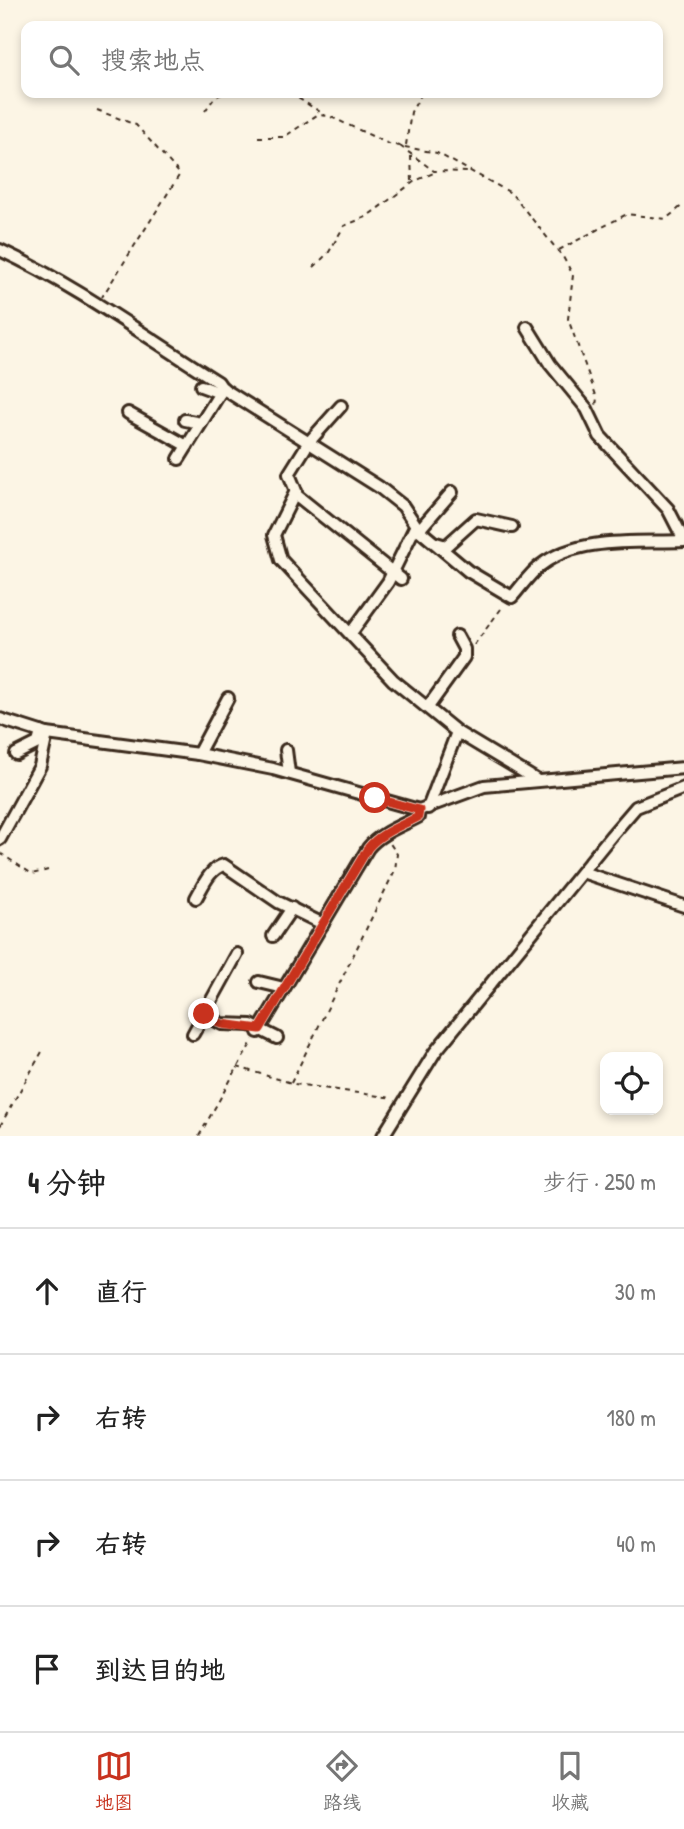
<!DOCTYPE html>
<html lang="zh">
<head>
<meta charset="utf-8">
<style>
	:root { --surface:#fff; --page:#f6f6f6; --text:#222; --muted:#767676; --line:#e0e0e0; --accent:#c8321e }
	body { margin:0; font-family:"Patrick Hand","LXGW WenKai TC",sans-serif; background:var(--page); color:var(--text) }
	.controls { position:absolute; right:21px; bottom:21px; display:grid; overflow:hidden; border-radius:14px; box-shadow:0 4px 10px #0003 }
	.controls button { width:63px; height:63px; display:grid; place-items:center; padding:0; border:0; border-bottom:2px solid var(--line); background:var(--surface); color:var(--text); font:35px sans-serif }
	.stop { position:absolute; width:21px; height:21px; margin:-16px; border:5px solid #c8321e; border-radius:50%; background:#fff }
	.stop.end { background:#c8321e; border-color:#fff; box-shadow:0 2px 7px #0008 }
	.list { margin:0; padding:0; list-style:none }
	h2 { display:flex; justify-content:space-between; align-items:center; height:91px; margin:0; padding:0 28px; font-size:30px }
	h2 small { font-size:23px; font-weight:400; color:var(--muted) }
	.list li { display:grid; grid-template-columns:46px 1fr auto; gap:21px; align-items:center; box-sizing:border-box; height:126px; padding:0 28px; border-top:2px solid var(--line) }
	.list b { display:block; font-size:26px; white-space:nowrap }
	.list em { font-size:23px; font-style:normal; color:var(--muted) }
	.icon { flex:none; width:38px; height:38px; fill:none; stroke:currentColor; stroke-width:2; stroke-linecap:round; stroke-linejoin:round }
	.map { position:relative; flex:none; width:684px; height:1136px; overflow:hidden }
	.search { position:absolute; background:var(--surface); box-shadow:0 4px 10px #0003; left:21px; right:21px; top:21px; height:77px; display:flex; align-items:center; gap:18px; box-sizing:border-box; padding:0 24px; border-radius:14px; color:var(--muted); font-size:26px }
	.sheet { height:595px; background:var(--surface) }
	nav { display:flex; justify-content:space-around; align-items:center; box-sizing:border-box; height:98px; border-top:2px solid var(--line); background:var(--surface); font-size:19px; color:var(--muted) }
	nav a { display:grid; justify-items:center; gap:4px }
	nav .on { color:var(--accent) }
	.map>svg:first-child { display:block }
</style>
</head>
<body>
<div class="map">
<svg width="684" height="1136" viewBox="0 0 684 1136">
	<rect width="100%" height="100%" fill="#fcf5e5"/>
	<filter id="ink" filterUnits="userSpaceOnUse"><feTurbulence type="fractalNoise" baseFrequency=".0143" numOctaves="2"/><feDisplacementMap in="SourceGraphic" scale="14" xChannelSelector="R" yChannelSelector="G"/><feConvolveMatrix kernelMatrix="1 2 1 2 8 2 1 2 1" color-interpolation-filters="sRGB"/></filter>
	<g filter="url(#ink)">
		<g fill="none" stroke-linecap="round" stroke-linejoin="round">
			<defs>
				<g id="minor">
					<path d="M 0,250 C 77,286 146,337 218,382 L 222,388 L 379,487 L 403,506 L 419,530 L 468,571 L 512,597 C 521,587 530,573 541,565 C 579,536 639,543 684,541"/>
					<polyline points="527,327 550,364 587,409 600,436 668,509 684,540"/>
					<polyline points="201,386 220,393"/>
					<polyline points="341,406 309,442 289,474 296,491 274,535 281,560 393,680 457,732 535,779"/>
					<polyline points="128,413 187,446"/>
					<polyline points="185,420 201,423"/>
					<polyline points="179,459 223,388"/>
					<polyline points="295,494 401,579"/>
					<polyline points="419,530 452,492"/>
					<polyline points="436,543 446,546 476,519 512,527"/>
					<polyline points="351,633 388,582 415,527"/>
					<polyline points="428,707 464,657 464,649 457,636"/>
					<polyline points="0,719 47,734 198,754 273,769 419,810 484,786 684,768"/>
					<polyline points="286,750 289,773"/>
					<polyline points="16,754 38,743 41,732"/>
					<polyline points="198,754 228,698"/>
					<polyline points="428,808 457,732"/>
					<polyline points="0,839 40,766 47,734"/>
					<polyline points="582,872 684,906"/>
					<path d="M 196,898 C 203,886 210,868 224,865 L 278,902 L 323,924"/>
					<polyline points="273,936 292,908"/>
					<polyline points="237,954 204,1014 222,1024 251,1025 277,1038"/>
					<polyline points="259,982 284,988"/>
					<path d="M 258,1032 L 368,848 C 380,833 401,826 418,817 L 419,810"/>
					<polyline points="193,1034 204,1014"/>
					<polyline points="383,1136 435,1052 611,836 636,807 684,788"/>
				</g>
			</defs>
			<use href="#minor" stroke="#3b2a1e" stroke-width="16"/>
			<g stroke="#3b2a1e" stroke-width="2" stroke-dasharray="5 5" stroke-linecap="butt">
				<polyline points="290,93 325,115"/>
				<polyline points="97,110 136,125 180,174 102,297"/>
				<polyline points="205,111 215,97 224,93"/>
				<polyline points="258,137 284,137 317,115 329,116 389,144 437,153 511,193 563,257 573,275 568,319 597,398 596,406"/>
				<polyline points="406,145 411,112 422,93"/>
				<polyline points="400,146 434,171 469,172"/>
				<polyline points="411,156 412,181"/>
				<polyline points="559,250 627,214 666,219 684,204"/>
				<polyline points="314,267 329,252 344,226 366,217 415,181 436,172"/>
				<polyline points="474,645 504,605"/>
				<polyline points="0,853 32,874 48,870"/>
				<polyline points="237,1067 295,1084 393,1098"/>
				<polyline points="291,1083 395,870 397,854 389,842"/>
				<polyline points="0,1126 43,1050"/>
				<polyline points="199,1136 253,1040"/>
			</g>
			<use href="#minor" stroke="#fcf5e5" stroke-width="10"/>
		</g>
	</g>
	<g fill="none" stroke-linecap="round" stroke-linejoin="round" filter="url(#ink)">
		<path stroke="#c8321e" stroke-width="9" d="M 204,1014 L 222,1024 L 260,1029 L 368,848 C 380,833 401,826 418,817 L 419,810 L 375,798"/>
	</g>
</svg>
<div class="controls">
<button><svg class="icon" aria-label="locate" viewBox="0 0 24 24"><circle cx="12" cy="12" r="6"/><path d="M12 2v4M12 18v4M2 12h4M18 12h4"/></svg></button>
</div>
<div class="stop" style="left:375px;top:798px"></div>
<div class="stop end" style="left:204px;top:1014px"></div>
<div class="search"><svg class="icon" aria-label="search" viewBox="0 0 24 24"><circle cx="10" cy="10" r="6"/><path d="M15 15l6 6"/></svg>搜索地点</div>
</div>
<section class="sheet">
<h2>4 分钟<small>步行 · 250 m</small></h2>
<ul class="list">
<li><svg class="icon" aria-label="ahead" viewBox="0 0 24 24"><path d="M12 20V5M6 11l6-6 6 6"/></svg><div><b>直行</b></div><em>30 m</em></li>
<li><svg class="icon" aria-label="right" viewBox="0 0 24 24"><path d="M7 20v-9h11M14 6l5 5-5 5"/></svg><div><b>右转</b></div><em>180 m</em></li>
<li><svg class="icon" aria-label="right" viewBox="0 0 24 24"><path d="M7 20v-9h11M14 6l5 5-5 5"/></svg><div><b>右转</b></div><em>40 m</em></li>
<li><svg class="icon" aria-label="arrive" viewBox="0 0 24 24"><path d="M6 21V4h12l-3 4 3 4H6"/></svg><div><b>到达目的地</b></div></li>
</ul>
</section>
<nav>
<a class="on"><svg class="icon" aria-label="map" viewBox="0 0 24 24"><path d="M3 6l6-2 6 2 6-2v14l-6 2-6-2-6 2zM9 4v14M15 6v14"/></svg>地图</a>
<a><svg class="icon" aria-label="directions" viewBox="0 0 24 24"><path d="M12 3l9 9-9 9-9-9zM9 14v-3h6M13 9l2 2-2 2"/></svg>路线</a>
<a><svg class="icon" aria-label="saved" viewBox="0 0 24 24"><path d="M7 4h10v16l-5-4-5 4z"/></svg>收藏</a>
</nav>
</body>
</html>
